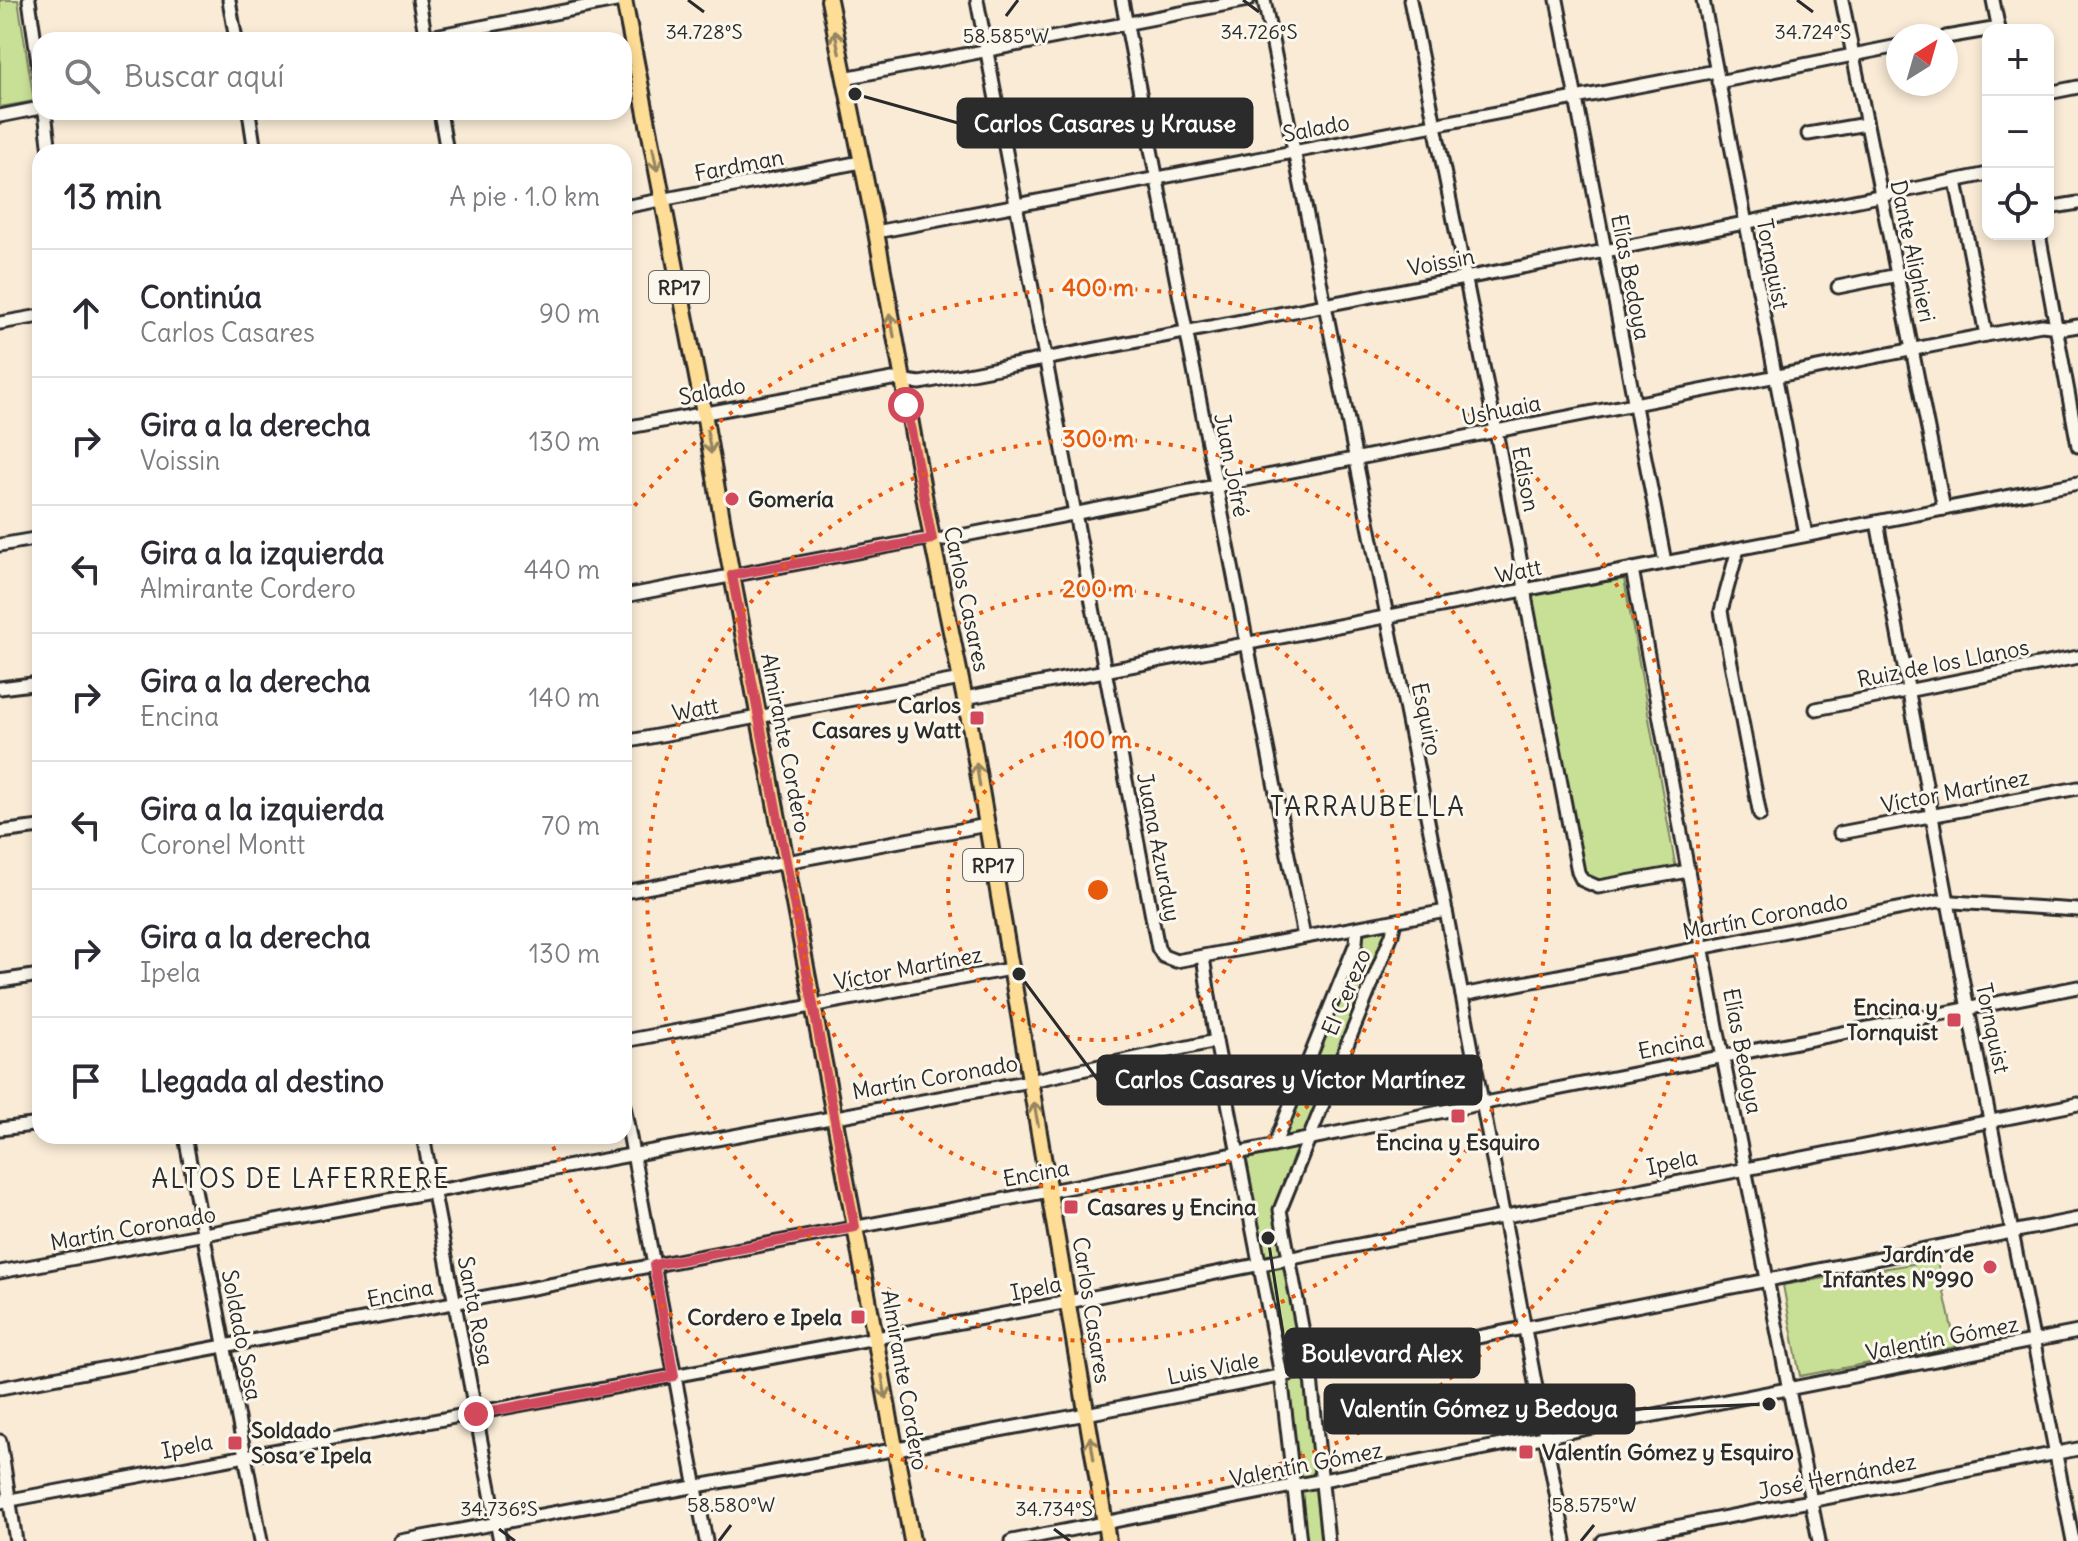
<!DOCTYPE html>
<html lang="es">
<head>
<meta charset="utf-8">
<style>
	:root { --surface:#fff; --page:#f2f2f3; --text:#2b2b33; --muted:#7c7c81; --line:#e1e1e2 }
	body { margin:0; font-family:Delius,sans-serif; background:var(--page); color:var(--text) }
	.controls { position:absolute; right:24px; top:24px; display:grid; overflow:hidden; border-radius:16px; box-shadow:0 4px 12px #0003 }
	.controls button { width:72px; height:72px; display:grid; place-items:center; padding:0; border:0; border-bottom:2px solid var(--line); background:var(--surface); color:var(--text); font:40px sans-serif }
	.compass { position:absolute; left:1886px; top:24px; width:72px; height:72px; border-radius:50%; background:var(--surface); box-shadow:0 4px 12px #0003; rotate:37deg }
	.stop { position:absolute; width:24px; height:24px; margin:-18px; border:6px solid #d1495b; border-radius:50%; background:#fff }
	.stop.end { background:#d1495b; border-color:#fff; box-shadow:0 2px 8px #0008 }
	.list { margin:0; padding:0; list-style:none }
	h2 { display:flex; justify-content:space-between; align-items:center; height:104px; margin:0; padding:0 32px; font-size:34px }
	h2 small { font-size:26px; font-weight:400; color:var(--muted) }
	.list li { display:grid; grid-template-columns:52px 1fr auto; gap:24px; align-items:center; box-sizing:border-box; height:128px; padding:0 32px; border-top:2px solid var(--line) }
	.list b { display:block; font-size:30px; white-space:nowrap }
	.list p { margin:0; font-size:26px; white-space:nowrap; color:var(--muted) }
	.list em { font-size:26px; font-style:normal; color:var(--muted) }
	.icon { flex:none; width:44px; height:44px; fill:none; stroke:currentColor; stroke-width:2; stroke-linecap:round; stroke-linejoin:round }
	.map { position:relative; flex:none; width:2078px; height:1541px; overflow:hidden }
	.search { position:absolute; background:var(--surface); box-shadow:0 4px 12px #0003; left:32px; top:32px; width:600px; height:88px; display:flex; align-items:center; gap:20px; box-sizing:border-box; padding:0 28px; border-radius:24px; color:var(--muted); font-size:30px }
	.panel { position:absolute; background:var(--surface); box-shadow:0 4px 12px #0003; left:32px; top:144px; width:600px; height:1000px; border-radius:24px }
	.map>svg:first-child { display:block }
</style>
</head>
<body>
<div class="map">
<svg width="2078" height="1541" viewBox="0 0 2078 1541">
	<rect width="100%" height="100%" fill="#f9ebd6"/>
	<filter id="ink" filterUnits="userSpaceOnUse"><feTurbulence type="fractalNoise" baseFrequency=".0125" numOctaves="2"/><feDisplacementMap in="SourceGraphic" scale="16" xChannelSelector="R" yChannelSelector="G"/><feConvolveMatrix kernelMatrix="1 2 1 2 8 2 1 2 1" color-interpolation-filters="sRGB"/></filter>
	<g filter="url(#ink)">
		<g fill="#c8e096" stroke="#7a8660" stroke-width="2">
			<polygon points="0,0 18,0 34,101 0,107"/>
			<polygon points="1624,579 1676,869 1603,882 1588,877 1582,868 1532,595"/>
			<polygon points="1391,920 1273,1210 1306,1368 1326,1541 1304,1541 1241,1155 1274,1146 1357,928"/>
			<polygon points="1937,1260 1956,1347 1800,1376 1783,1285"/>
		</g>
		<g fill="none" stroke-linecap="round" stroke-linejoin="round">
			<defs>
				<g id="minor">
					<polyline points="29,0 40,76"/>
					<polyline points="229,0 236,40"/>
					<polyline points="419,0 426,40"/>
					<polyline points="977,0 1158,948 1163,956 1176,961 1446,911"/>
					<polyline points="1122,0 1304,937"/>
					<polyline points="1264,0 1446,911 1565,1541"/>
					<polyline points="1410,0 1496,431 1523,574 1526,601 1578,872 1582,880 1598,887 1688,871"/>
					<polyline points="1557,0 1665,562"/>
					<polyline points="1703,0 1806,535"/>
					<polyline points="1842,0 1944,509"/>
					<polyline points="1993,0 1999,30"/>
					<polyline points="1946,37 1999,28"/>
					<polyline points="414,40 621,0"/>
					<polyline points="844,78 1248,0"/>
					<polyline points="1718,82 1898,46"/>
					<polyline points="2048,93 2078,87"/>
					<polyline points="45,112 50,152"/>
					<polyline points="249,112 255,152"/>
					<polyline points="440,112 447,152"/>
					<polyline points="0,116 40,108"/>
					<polyline points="1808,134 1866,124"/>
					<polyline points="1956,181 1986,335"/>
					<polyline points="624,207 861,162"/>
					<polyline points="2048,208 2078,203"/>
					<polyline points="876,232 1716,71"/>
					<polyline points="2039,234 2078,446"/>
					<polyline points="1838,287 1898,275"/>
					<polyline points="0,323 40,316"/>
					<polyline points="624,428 892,379 920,383 1605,251 1988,174"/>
					<polyline points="1877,522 1968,1009 2073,1541"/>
					<polyline points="0,545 40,538"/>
					<polyline points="1738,549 1721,611 1760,815"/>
					<polyline points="1632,569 1719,1037 1819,1541"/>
					<polyline points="624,596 921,540 945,539 1986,335 2042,325 2066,328 2078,326"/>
					<polyline points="0,688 40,683"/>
					<polyline points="965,698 2078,483"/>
					<polyline points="1816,709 2078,657"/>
					<polyline points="624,742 961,679"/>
					<polyline points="0,832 40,827"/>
					<polyline points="1840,833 2078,788"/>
					<polyline points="624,892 987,825"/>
					<polyline points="1203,957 1216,1041 1281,1375 1300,1541"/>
					<polyline points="0,981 40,975"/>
					<polyline points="1462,995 1938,901 2078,910"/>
					<polyline points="624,1041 1010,969"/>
					<polyline points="624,1106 706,1541"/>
					<polyline points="0,1129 40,1124"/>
					<polyline points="185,1136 261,1541"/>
					<polyline points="423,1136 500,1541"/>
					<polyline points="1274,1146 1356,943 1357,928"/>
					<polyline points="0,1272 1030,1081 1216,1041"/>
					<polyline points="0,1388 1076,1186 1459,1108 2078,987"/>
					<polyline points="0,1441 16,1541"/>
					<polyline points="0,1502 1068,1302 2078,1104"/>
					<polyline points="401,1541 1086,1414 2078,1219"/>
					<polyline points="1012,1541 2078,1332"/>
					<polyline points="1328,1541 1310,1369 1280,1210 1392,934 1395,921"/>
					<polyline points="1603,1541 2078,1449"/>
				</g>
				<g id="major">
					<polyline points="624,0 704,413 728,554 855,1227 912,1541"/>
					<polyline points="829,0 876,232 932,539 969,719 1108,1541"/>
				</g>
			</defs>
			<use href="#minor" stroke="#2b2b2b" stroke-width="17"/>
			<use href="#major" stroke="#2b2b2b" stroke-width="20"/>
			<use href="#minor" stroke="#fbf7ec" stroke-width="11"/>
			<use href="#major" stroke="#fedd96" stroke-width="14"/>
		</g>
		<defs><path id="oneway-shaft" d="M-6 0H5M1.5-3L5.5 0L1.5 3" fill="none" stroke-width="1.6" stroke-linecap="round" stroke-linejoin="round" transform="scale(2)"/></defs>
		<g stroke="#948460">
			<use href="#oneway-shaft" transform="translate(837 42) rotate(-101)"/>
			<use href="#oneway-shaft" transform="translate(655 159) rotate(79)"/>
			<use href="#oneway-shaft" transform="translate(892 325) rotate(-100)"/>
			<use href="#oneway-shaft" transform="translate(709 442) rotate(80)"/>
			<use href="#oneway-shaft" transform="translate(978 775) rotate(-99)"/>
			<use href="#oneway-shaft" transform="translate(1036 1114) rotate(-101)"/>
			<use href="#oneway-shaft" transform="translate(884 1387) rotate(80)"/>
			<use href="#oneway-shaft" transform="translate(1092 1448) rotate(-99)"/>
		</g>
	</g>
	<g fill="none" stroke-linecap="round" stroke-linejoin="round" filter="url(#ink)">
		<polyline stroke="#d1495b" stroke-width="10" points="476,1414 674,1376 654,1265 855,1227 732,575 932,539 906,405"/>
	</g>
	<path fill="none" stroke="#2b2b2b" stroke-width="3" d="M 688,0 L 704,12M 1243,0 L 1259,12M 1797,0 L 1813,12M 1006,16 L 1018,0M 499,1529 L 515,1541M 1054,1529 L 1070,1541M 719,1541 L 731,1525M 1581,1541 L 1594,1525"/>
	<g fill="none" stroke="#e8590c" stroke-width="4" stroke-dasharray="4 8">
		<circle cx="1098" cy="890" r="150"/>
		<circle cx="1098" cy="890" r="301"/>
		<circle cx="1098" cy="890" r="451"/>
		<path d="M627 515A602 602 0 1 1 550 1140"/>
	</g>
	<g fill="#d1495b" stroke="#fbf7ec" stroke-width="3">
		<circle cx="732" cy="499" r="8"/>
		<rect x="969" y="710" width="16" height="16" rx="4"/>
		<rect x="1946" y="1012" width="16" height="16" rx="4"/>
		<rect x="1450" y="1108" width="16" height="16" rx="4"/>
		<rect x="1063" y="1199" width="16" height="16" rx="4"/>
		<circle cx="1990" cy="1267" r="8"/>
		<rect x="850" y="1309" width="16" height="16" rx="4"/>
		<rect x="227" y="1435" width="16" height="16" rx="4"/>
		<rect x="1518" y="1444" width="16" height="16" rx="4"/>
	</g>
	<g text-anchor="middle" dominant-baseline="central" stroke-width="6" stroke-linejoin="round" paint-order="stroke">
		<g fill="#fbf7ec" stroke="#696865" stroke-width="2">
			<rect x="649" y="271" width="60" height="32" rx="6"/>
			<rect x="963" y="849" width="60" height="32" rx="6"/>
		</g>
		<g font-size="20" font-weight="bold" fill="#2b2b2b">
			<text x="679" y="287">RP17</text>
			<text x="993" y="865">RP17</text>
		</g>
		<g font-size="22" fill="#2b2b2b" stroke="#fbf7ec">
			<text transform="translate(1316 128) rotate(-11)">Salado</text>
			<text transform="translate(739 165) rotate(-11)">Fardman</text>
			<text transform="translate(1913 251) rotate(78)">Dante Alighieri</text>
			<text transform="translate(1441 262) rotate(-11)">Voissin</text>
			<text transform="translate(1773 264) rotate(79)">Tornquist</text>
			<text transform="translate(1631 277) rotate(79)">Elías Bedoya</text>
			<text transform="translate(712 391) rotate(-11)">Salado</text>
			<text transform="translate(1501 410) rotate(-11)">Ushuaia</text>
			<text transform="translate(1232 465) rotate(79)">Juan Jofré</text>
			<text transform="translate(1526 479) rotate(79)">Edison</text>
			<text transform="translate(1518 571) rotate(-11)">Watt</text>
			<text transform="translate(967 599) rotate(78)">Carlos Casares</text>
			<text transform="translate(1943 663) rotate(-11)">Ruiz de los Llanos</text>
			<text transform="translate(695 709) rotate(-10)">Watt</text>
			<text transform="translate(1427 719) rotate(78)">Esquiro</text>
			<text transform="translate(786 743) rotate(79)">Almirante Cordero</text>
			<text transform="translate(1955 791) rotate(-11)">Víctor Martínez</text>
			<text transform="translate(1159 847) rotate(79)">Juana Azurduy</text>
			<text transform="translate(1765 916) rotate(-11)">Martín Coronado</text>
			<text transform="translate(908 968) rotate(-11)">Víctor Martínez</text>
			<text transform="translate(1346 992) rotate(-67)">El Cerezo</text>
			<text transform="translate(1993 1028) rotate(78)">Tornquist</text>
			<text transform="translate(1671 1045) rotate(-11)">Encina</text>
			<text transform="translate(1743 1051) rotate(79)">Elías Bedoya</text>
			<text transform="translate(935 1077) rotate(-10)">Martín Coronado</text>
			<text transform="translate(1672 1162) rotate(-12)">Ipela</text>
			<text transform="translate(1036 1173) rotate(-10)">Encina</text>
			<text transform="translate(133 1228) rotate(-10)">Martín Coronado</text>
			<text transform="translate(1036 1288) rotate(-11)">Ipela</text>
			<text transform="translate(400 1293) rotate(-11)">Encina</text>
			<text transform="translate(1092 1310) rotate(81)">Carlos Casares</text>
			<text transform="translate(476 1311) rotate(79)">Santa Rosa</text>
			<text transform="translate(242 1335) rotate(79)">Soldado Sosa</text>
			<text transform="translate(1942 1338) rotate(-11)">Valentín Gómez</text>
			<text transform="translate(1213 1368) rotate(-11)">Luis Viale</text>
			<text transform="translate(905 1380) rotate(80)">Almirante Cordero</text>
			<text transform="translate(187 1446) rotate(-11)">Ipela</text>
			<text transform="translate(1306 1464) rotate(-11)">Valentín Gómez</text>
			<text transform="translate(1837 1476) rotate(-11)">José Hernández</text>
		</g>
		<g font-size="22" font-weight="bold" fill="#2b2b2b" stroke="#fbf7ec" text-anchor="start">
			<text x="748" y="499">Gomería</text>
			<text x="961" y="705" text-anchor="end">Carlos<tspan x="961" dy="25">Casares y Watt</tspan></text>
			<text x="1938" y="1007" text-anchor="end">Encina y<tspan x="1938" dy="25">Tornquist</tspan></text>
			<text x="1458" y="1142" text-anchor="middle">Encina y Esquiro</text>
			<text x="1087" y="1207">Casares y Encina</text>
			<text x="1974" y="1254" text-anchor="end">Jardín de<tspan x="1974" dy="25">Infantes Nº990</tspan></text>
			<text x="842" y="1317" text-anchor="end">Cordero e Ipela</text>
			<text x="251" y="1430">Soldado<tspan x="251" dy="25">Sosa e Ipela</tspan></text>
			<text x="1542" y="1452">Valentín Gómez y Esquiro</text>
		</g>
		<g font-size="26" letter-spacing="2" fill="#2b2b2b" stroke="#fbf7ec">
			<text x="1368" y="806">TARRAUBELLA</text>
			<text x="301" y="1178">ALTOS DE LAFERRERE</text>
		</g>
	</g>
	<g font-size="20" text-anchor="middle" fill="#2b2b2b" stroke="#fbf7ec" stroke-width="6" stroke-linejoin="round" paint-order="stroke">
		<text x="704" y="39">34.728°S</text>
		<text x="1259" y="39">34.726°S</text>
		<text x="1813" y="39">34.724°S</text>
		<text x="1006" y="43">58.585°W</text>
		<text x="731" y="1512">58.580°W</text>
		<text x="1594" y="1512">58.575°W</text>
		<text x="499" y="1516">34.736°S</text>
		<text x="1054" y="1516">34.734°S</text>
	</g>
	<circle cx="1098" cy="890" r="12" fill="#e8590c" stroke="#fbf7ec" stroke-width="4"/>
	<g font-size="24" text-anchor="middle" font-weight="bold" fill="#e8590c" stroke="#fbf7ec" stroke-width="6" stroke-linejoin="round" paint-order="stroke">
		<text x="1098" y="296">400 m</text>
		<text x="1098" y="447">300 m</text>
		<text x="1098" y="597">200 m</text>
		<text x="1098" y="748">100 m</text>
	</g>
	<path fill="none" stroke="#2b2b2b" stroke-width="3" d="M855 94L958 123M1019 974L1098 1080M1268 1238L1286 1353M1769 1404L1634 1409"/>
	<g fill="#2b2b2b" stroke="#fbf7ec" stroke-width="3">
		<circle cx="855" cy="94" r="8"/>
		<circle cx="1019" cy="974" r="8"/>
		<circle cx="1268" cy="1238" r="8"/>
		<circle cx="1769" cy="1404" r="8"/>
	</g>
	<g fill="#2b2b2b" stroke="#2b2b2b" stroke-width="3">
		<rect x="958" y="99" width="294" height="48" rx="8"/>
		<rect x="1098" y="1056" width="383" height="48" rx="8"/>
		<rect x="1286" y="1329" width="193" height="48" rx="8"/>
		<rect x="1325" y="1385" width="309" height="48" rx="8"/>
	</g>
	<g font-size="24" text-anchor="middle" font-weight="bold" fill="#fff">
		<text x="1105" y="132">Carlos Casares y Krause</text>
		<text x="1290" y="1088">Carlos Casares y Víctor Martínez</text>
		<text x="1382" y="1362">Boulevard Alex</text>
		<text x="1479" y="1417">Valentín Gómez y Bedoya</text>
	</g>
</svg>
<div class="controls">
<button>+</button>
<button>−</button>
<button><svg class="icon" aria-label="locate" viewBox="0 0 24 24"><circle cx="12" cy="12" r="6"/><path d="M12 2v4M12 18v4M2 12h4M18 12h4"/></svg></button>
</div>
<svg class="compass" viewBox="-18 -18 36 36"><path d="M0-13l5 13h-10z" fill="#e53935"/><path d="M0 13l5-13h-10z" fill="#7c7c81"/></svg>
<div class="stop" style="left:906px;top:405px"></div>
<div class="stop end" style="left:476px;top:1414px"></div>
<div class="search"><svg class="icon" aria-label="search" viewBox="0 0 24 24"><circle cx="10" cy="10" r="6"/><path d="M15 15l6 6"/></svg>Buscar aquí</div>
<section class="panel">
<h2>13 min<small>A pie · 1.0 km</small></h2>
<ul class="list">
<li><svg class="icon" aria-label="ahead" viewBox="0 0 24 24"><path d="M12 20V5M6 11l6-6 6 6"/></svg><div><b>Continúa</b><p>Carlos Casares</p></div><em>90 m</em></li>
<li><svg class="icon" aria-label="right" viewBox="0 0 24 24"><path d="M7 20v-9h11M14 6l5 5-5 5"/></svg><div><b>Gira a la derecha</b><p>Voissin</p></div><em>130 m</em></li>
<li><svg class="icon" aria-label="left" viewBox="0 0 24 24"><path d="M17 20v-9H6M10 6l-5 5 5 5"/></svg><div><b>Gira a la izquierda</b><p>Almirante Cordero</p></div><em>440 m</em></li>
<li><svg class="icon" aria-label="right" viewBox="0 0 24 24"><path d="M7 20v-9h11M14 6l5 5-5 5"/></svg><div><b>Gira a la derecha</b><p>Encina</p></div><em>140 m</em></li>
<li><svg class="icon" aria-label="left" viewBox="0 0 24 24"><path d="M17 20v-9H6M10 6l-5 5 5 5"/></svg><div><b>Gira a la izquierda</b><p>Coronel Montt</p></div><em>70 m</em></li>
<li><svg class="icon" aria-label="right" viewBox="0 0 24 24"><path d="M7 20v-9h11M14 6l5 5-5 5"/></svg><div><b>Gira a la derecha</b><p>Ipela</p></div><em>130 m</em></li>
<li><svg class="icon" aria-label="arrive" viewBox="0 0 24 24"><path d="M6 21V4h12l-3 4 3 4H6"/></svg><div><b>Llegada al destino</b></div></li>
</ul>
</section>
</div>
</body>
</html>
